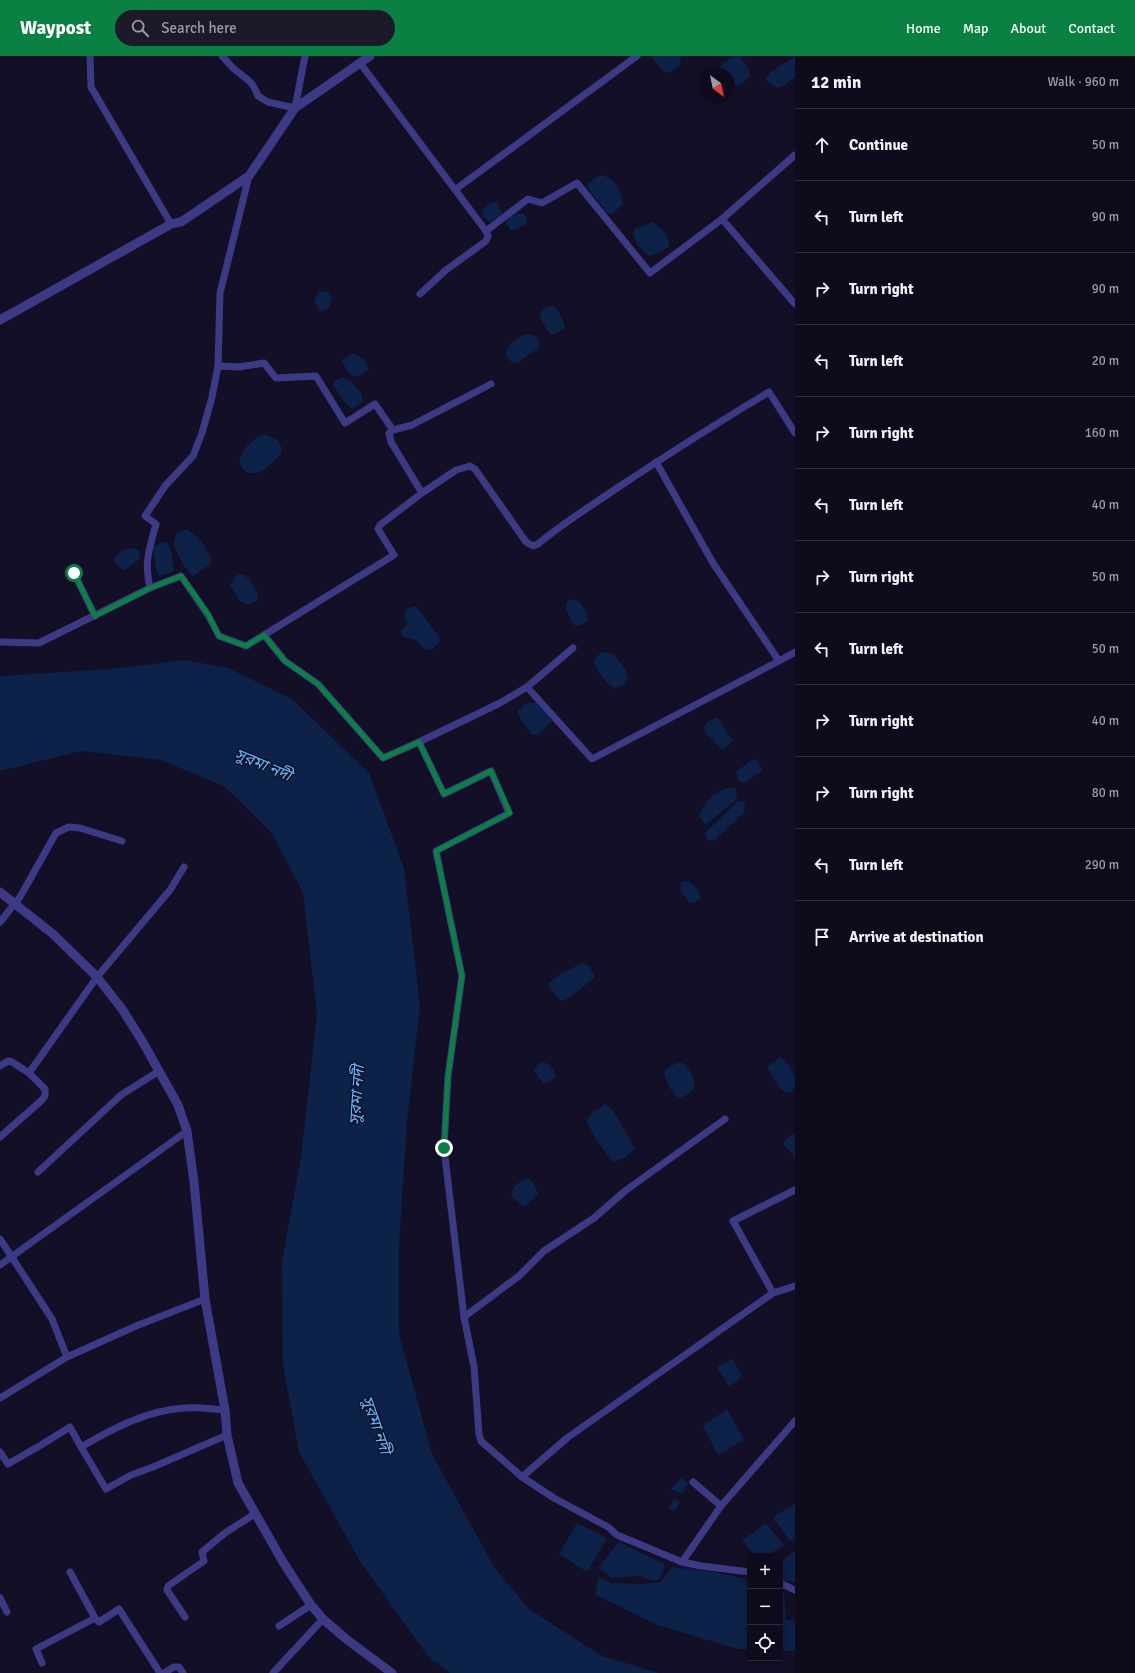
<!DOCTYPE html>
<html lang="en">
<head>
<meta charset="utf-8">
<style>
	:root { --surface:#0e0b1c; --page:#1c1929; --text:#f1f3f6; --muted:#9b9ba3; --line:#2e2b3b; --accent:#0b8043 }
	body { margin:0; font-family:Signika,"Noto Sans Bengali",sans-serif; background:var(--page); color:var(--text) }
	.controls { position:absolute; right:12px; bottom:12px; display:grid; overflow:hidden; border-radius:0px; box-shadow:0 2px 10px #0003 }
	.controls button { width:36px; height:36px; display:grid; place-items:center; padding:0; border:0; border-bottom:1px solid var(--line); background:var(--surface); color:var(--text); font:20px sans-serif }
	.compass { position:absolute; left:699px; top:12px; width:36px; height:36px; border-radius:50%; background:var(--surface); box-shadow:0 2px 10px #0003; rotate:147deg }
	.stop { position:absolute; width:12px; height:12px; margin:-9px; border:3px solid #0b8043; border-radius:50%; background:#fff }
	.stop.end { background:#0b8043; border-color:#fff; box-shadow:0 1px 4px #0008 }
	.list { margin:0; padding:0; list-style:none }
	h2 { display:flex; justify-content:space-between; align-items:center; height:52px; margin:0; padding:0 16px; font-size:17px }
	h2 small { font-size:13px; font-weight:400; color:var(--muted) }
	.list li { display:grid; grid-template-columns:26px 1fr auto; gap:12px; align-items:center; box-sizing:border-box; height:72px; padding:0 16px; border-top:1px solid var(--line) }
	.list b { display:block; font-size:15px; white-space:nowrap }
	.list em { font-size:13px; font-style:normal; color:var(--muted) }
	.icon { flex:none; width:22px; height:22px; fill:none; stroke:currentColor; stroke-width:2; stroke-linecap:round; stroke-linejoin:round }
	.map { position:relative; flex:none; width:795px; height:1617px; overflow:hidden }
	header { display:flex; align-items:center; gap:24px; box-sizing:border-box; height:56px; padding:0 20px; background:var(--accent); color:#fff }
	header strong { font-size:19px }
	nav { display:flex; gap:22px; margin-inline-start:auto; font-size:14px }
	.search { width:280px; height:36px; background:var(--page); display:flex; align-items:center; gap:10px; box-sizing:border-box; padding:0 14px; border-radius:22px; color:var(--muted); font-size:15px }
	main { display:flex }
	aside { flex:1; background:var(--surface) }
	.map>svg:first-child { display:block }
</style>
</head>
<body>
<header>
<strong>Waypost</strong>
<div class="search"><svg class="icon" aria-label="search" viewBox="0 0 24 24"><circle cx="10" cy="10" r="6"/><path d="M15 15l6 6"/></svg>Search here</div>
<nav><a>Home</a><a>Map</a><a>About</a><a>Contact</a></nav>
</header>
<main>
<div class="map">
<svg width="795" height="1617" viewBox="0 0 795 1617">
	<rect width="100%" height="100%" fill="#130f26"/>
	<g fill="#0c2248">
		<polygon points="651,0 679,0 681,5 680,9 669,17 664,16"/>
		<path d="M 739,0 L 748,12 L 750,20 L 739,29 L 730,31 L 729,18 L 719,18 L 717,15 C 724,6 728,2 739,0 Z"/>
		<polygon points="795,1 795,21 783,30 777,32 769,27 766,22 772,15"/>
		<path d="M 601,119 C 615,122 621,134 623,148 L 612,158 L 607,157 L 588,132 L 588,127 Z"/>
		<polygon points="495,146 498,148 503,158 489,166 484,162 482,155 490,147"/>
		<path d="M 518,158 L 524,158 L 527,162 L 527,168 L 511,175 L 506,167 C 508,161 512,159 518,158 Z"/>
		<path d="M 653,166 C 663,174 668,176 669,191 L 651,200 C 641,197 636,187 633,177 L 635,173 Z"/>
		<polygon points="324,235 330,237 332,241 329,251 321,256 314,246 318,236"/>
		<path d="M 553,250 C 560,254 563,264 565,272 L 553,279 L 550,278 C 543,266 531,254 553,250 Z"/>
		<path d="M 527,278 L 535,280 L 540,287 L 539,292 L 517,307 L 511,306 L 506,298 C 509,286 516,282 527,278 Z"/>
		<path d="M 353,297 L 364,303 L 369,313 C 355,327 348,320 342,304 Z"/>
		<polygon points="343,321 353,327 362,339 362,346 353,353 345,347 333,329 334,325"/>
		<path d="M 263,378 C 275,382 281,383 282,396 C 275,405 256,426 243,413 C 241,411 240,407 239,405 C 244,390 250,386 263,378 Z"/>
		<path d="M 187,473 C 200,482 208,492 212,507 L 193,520 C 186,515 175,496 174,487 C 174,483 176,480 177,477 Z"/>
		<polygon points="167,486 171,494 174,515 160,520 156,514 153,491 161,487"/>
		<path d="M 132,492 L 139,494 L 140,502 L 125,514 L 117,510 L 114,504 C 118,496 123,493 132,492 Z"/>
		<path d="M 240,518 L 245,519 C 251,526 259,534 258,544 C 241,555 239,542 230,529 L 236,520 Z"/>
		<path d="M 571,543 L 579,545 L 587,558 L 588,564 L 579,570 L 575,570 C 570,563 566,556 566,547 Z"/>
		<path d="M 413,551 L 417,551 L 439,581 L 440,586 L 431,594 C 423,594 421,590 416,584 L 404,581 L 401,579 L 401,574 L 408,567 L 404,560 L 407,553 Z"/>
		<path d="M 602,596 L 612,597 L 625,613 L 628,624 L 622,630 L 615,633 C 605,627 599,616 593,606 L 595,602 Z"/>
		<polygon points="185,604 228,612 292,643 369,717 404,812 420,950 407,1066 399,1189 399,1278 432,1398 494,1511 529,1553 602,1600 659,1617 450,1617 429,1602 360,1505 299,1396 283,1309 282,1205 301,1101 317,958 303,837 272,777 225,731 161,704 81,695 0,715 0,620 110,613"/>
		<polygon points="536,646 552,665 538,679 532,679 520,662 517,655 525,648"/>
		<polygon points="717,661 733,685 722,694 706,677 704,672 707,666"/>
		<polygon points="755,703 760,708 762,715 746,726 740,726 737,721 736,716 750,705"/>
		<path d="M 731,731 L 736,733 L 737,743 L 705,769 L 699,760 C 707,742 713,737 731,731 Z"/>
		<polygon points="738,745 745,747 744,757 715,784 711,785 706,782 705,777"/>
		<path d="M 685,825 C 695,827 698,834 701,842 L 694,847 L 689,846 L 680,834 L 681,827 Z"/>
		<polygon points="583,907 589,910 595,921 578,935 563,945 560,944 550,932 548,927 564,916"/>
		<path d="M 780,1001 C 792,1009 795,1017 795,1031 C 784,1047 773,1021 768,1012 L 768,1010 Z"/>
		<path d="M 543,1006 C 550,1008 554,1013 556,1021 L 549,1026 L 543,1028 L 534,1014 L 538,1008 Z"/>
		<path d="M 677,1007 L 683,1007 C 696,1020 701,1035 680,1042 C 672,1039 665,1024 664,1016 L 669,1011 Z"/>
		<polygon points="605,1048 613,1055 622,1069 635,1093 624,1102 613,1106 597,1085 587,1066 589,1060"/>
		<polygon points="791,1079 795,1079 795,1101 784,1089 784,1086"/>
		<path d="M 529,1123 L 534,1127 L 538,1138 L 526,1149 L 522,1150 L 511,1140 C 513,1129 519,1125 529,1123 Z"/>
		<polygon points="732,1303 741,1318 739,1324 729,1330 717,1311"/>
		<polygon points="727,1353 744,1384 718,1399 703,1370"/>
		<polygon points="681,1422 689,1427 682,1438 671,1433"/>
		<polygon points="674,1443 680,1446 675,1455 669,1452"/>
		<polygon points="795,1448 795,1482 790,1485 773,1461"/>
		<polygon points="577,1467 607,1482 587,1516 559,1498"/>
		<polygon points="766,1467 784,1489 767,1500 756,1500 742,1485"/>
		<polygon points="619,1486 664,1508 665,1512 658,1524 652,1525 640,1520 612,1522 598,1512"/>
		<polygon points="795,1495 795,1526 781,1524 780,1506"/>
		<polygon points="672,1511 714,1516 750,1524 750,1594 738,1593 657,1569 596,1539 598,1521 612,1527 641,1528 660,1526"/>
		<polygon points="780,1534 784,1536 786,1564 795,1565 795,1595 780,1595"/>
	</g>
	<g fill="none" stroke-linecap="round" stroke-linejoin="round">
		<g stroke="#3d3a85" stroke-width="7">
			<polyline points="90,0 91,31 171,168"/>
			<path d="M 222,0 C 226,4 229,8 233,12 C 245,23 252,23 258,40 L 268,46 L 295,52 L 305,0"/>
			<polyline points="360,7 486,175 488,180 486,185 446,214 420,238"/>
			<polyline points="456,133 637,0"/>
			<polyline points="722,163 795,248"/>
			<polyline points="486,175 528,143 542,147 577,127 650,217 722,163 795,99"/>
			<polyline points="393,374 412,369 491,328"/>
			<polyline points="656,406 713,507 779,605 795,596"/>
			<path d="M 422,437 L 456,414 L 470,410 L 475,413 L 526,486 L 533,490 L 538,488 C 563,467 591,450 617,432 C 667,399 717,367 769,336 L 795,377"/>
			<polyline points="74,517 95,560"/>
			<path d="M 150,532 C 144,504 149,495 156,468 L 145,460 L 165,430 L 193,400 L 202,377 L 212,341 L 218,310 L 220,237 L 249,120"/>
			<polyline points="264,579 285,605 318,628 383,702 419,686 444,738 491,715 509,757 436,795 462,920 448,1020 444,1092 464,1261 474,1311 479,1378 481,1385 522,1421 554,1442 608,1471 617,1479 682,1506 701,1510 750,1516"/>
			<polyline points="0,586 39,587 150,532 181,520 208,559 219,580 246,590 394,499 378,473 380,469 422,437 391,386 389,377 393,374 375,348 345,367 316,320 276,322 264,307 239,311 218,310"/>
			<polyline points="527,631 592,703 779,605"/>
			<polyline points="419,686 500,647 527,631 573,592"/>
			<polyline points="0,866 20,841 56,777 69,771 80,772 122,785"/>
			<polyline points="0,1010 8,1005 12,1006 29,1017 45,1033 45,1040 42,1044 0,1081"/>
			<polyline points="29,1017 97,921 170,834 184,811"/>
			<polyline points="38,1116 121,1039 159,1015"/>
			<polyline points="0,1183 52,1263 67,1301"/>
			<polyline points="0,1209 187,1075"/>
			<polyline points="773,1237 733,1165 795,1134"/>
			<polyline points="464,1261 519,1220 544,1195 594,1162 625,1135 725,1063"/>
			<polyline points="0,1342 67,1301 136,1270 205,1243"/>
			<polyline points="81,1391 106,1433 131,1419 153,1411 227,1379"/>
			<path d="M 0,1396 L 8,1408 L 41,1389 L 70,1371 L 81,1391 C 112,1373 147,1354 185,1352 C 198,1351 212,1353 225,1354"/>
			<polyline points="522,1421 567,1382 773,1237 795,1230"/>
			<polyline points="721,1450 795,1365"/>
			<polyline points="682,1506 721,1450 693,1426"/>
			<polyline points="70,1516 95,1562"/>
			<polyline points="780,1527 795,1534"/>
			<polyline points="0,1542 7,1556"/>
			<polyline points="185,1561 167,1534 168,1530 204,1505 202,1496 225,1477 256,1457"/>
			<polyline points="279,1570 311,1549"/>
			<polyline points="42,1607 36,1593 95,1562 99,1566 119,1553 160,1617"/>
			<polyline points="164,1617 174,1611 179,1611 183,1617"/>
			<polyline points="273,1617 323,1563"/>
		</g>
		<g stroke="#3d3a85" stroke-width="9">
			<polyline points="0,264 171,168 181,166 249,120 295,52 370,0"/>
			<polyline points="0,836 53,878 97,921 122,953 141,983 178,1049 187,1075 194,1126 205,1243 225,1354 227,1379 238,1427 283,1506 311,1549 323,1563 346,1583 392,1617"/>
		</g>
	</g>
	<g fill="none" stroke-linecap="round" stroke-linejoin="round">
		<polyline stroke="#0b8043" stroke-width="5" points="74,517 95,560 150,532 181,520 208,558 219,580 246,590 264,579 285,605 318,628 383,702 419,686 444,738 491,715 510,757 436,795 462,920 448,1020 444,1092"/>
	</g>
	<g text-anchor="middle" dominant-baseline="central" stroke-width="3" stroke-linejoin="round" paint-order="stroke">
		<g font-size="16" font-style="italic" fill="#62b6ff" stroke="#130f26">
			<text transform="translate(263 709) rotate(23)">সুরমা নদী</text>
			<text transform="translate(357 1039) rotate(-86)">সুরমা নদী</text>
			<text transform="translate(376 1369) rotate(71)">সুরমা নদী</text>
		</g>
	</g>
</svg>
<div class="controls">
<button>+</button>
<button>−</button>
<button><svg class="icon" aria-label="locate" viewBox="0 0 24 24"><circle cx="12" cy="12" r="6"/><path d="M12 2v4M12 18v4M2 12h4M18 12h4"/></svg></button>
</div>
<svg class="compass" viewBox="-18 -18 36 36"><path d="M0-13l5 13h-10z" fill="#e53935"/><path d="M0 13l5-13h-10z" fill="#9b9ba3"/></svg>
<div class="stop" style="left:74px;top:517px"></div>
<div class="stop end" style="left:444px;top:1092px"></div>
</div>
<aside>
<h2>12 min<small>Walk · 960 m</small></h2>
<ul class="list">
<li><svg class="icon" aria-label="ahead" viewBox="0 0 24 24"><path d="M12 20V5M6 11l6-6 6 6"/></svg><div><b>Continue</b></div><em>50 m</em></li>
<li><svg class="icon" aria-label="left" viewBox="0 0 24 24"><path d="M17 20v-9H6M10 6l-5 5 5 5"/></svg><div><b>Turn left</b></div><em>90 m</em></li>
<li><svg class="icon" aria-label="right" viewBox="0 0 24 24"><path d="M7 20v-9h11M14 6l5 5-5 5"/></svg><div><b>Turn right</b></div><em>90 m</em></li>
<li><svg class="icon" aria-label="left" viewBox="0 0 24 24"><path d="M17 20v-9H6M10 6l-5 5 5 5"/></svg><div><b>Turn left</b></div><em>20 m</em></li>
<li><svg class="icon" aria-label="right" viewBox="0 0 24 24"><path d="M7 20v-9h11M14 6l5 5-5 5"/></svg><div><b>Turn right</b></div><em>160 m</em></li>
<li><svg class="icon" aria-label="left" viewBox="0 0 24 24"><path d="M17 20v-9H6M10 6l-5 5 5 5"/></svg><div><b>Turn left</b></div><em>40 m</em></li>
<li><svg class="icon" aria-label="right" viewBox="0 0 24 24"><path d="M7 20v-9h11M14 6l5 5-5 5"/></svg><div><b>Turn right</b></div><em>50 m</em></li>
<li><svg class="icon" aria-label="left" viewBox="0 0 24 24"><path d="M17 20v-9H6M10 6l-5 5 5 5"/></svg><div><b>Turn left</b></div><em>50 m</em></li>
<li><svg class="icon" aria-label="right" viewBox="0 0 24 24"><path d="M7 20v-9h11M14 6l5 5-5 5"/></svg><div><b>Turn right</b></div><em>40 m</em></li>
<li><svg class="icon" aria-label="right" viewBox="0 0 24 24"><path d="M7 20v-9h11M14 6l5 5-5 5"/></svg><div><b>Turn right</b></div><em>80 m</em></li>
<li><svg class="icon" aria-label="left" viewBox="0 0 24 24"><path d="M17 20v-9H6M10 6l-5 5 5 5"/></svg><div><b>Turn left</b></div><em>290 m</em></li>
<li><svg class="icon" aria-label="arrive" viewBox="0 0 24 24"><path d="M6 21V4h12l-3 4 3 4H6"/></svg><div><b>Arrive at destination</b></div></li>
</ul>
</aside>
</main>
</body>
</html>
